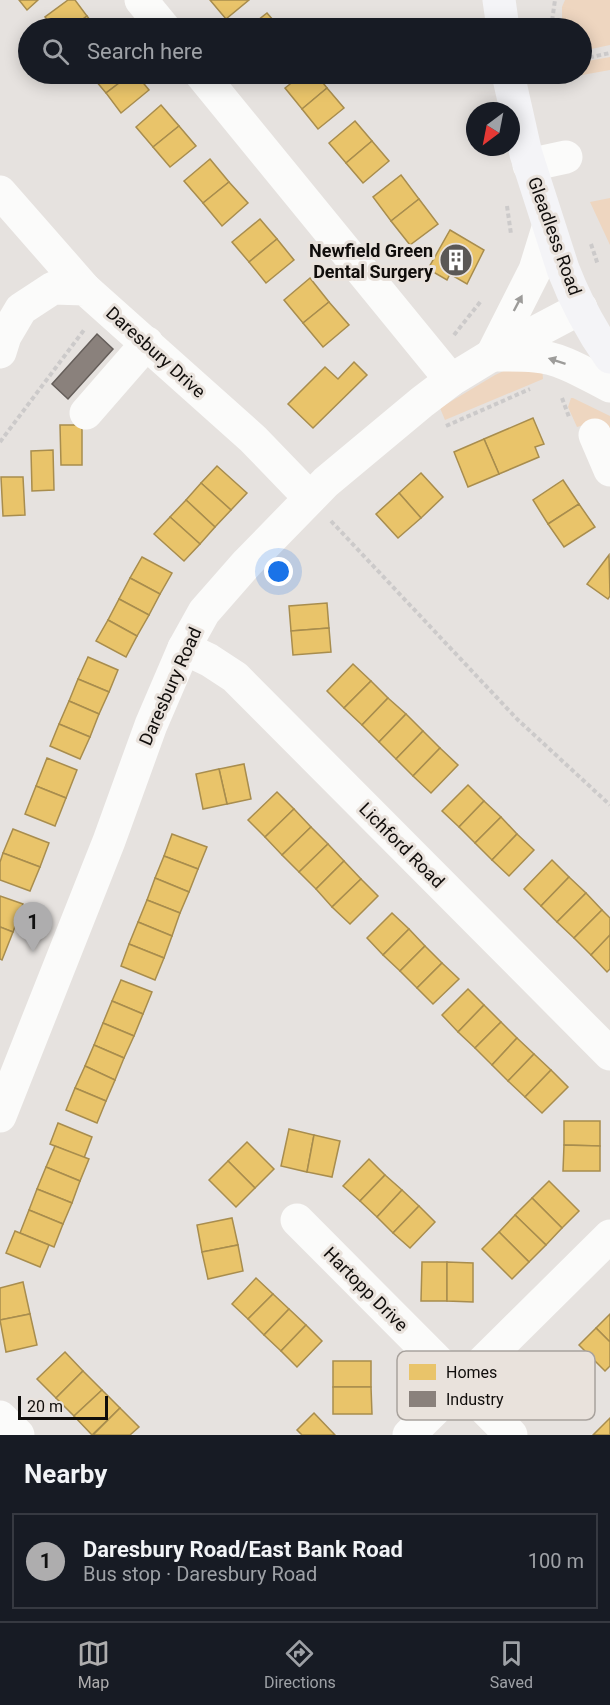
<!DOCTYPE html>
<html lang="en">
<head>
<meta charset="utf-8">
<style>
	:root { --surface:#171b24; --page:#20242c; --text:#f1f3f6; --muted:#9ea1a6; --line:#363941; --accent:#aeadae }
	body { margin:0; font-family:Roboto,sans-serif; background:var(--page); color:var(--text) }
	.compass { position:absolute; left:466px; top:102px; width:54px; height:54px; border-radius:50%; background:var(--surface); box-shadow:0 3px 15px #0003; rotate:212deg }
	.scale { position:absolute; left:18px; bottom:15px; width:90px; box-sizing:border-box; padding-left:6px; border:3px solid #100d0b; border-top:0; font-size:16px; line-height:21px; white-space:nowrap; color:#100d0b; -webkit-text-stroke:4px #e9e2dc; paint-order:stroke }
	.you { position:absolute; left:279px; top:572px; width:21px; height:21px; margin:-15px; border:4px solid #fff; border-radius:50%; background:#1a73e8; box-shadow:0 0 0 9px #1a73e833 }
	.badge { display:grid; place-items:center; width:39px; height:39px; border-radius:50%; background:var(--accent); color:#111; font-size:20px; font-weight:700 }
	.pin { position:absolute; translate:-50% -50px; filter:drop-shadow(0 2px 3px #0008) }
	.pin::after { content:''; position:absolute; top:32px; width:21px; height:18px; background:inherit; clip-path:polygon(0 0,100% 0,50% 100%) }
	.list { margin:0; padding:0; list-style:none }
	h2 { display:flex; justify-content:space-between; align-items:center; height:78px; margin:0; padding:0 24px; font-size:26px }
	h2 small { font-size:20px; font-weight:400; color:var(--muted) }
	.list li { display:grid; grid-template-columns:39px 1fr auto; gap:18px; align-items:center; box-sizing:border-box; height:96px; margin:0 12px 12px; padding:0 12px; border:2px solid var(--line); border-radius:0px }
	.list b { display:block; font-size:22px; white-space:nowrap }
	.list p { margin:0; font-size:20px; white-space:nowrap; color:var(--muted) }
	.list em { font-size:20px; font-style:normal; color:var(--muted) }
	.icon { flex:none; width:33px; height:33px; fill:none; stroke:currentColor; stroke-width:2; stroke-linecap:round; stroke-linejoin:round }
	.map { position:relative; flex:none; width:610px; height:1435px; overflow:hidden }
	.search { position:absolute; background:var(--surface); box-shadow:0 3px 15px #0003; left:18px; right:18px; top:18px; height:66px; display:flex; align-items:center; gap:15px; box-sizing:border-box; padding:0 21px; border-radius:33px; color:var(--muted); font-size:22px }
	.sheet { height:186px; background:var(--surface) }
	nav { display:flex; justify-content:space-around; align-items:center; box-sizing:border-box; height:84px; border-top:2px solid var(--line); background:var(--surface); font-size:16px; color:var(--muted) }
	nav a { display:grid; justify-items:center; gap:3px }
	nav .on { color:var(--accent) }
	.map>svg:first-child { display:block }
</style>
</head>
<body>
<div class="map">
<svg width="610" height="1435" viewBox="0 0 610 1435">
	<rect width="100%" height="100%" fill="#e6e2df"/>
	<g fill="#eed6c0">
		<polygon points="565,0 610,0 610,45 582,51 582,28 562,28 562,7"/>
		<polygon points="610,57 610,70 560,79 561,74 582,74 582,62"/>
		<polygon points="610,198 610,245 590,202"/>
		<polygon points="510,368 542,368 543,379 445,420 440,408 495,375"/>
		<polygon points="571,398 573,398 610,416 610,433 595,422 577,427 568,407"/>
	</g>
	<g fill="#e9c46a" stroke="#a88d4e" stroke-width="1.5">
		<polygon points="19,0 38,0 27,10"/>
		<polygon points="68,0 75,0 87,16 71,28 54,28 45,17"/>
		<polygon points="210,0 249,0 226,19"/>
		<polygon points="267,13 280,28 248,28"/>
		<polygon points="87,16 96,28 71,28"/>
		<polygon points="90,74 131,74 106,93"/>
		<polygon points="131,74 136,74 149,90 121,113 106,93"/>
		<polygon points="303,74 316,74 327,88 302,109 285,88"/>
		<polygon points="327,88 344,108 318,129 302,109"/>
		<polygon points="161,105 179,126 153,147 136,127"/>
		<polygon points="355,121 372,141 346,163 329,143"/>
		<polygon points="179,126 196,146 170,167 153,147"/>
		<polygon points="372,141 389,161 363,183 346,163"/>
		<polygon points="210,159 229,182 203,203 184,181"/>
		<polygon points="401,175 419,199 391,221 373,197"/>
		<polygon points="229,182 248,203 222,226 203,203"/>
		<polygon points="419,199 438,224 410,245 391,221"/>
		<polygon points="260,219 277,239 249,262 232,242"/>
		<polygon points="450,230 484,250 467,284 450,274 447,280 428,269"/>
		<polygon points="277,239 294,260 266,283 249,262"/>
		<polygon points="310,278 329,302 303,323 284,300"/>
		<polygon points="329,302 349,325 323,347 303,323"/>
		<polygon points="354,362 367,375 313,428 288,404 325,367 338,379"/>
		<polygon points="533,418 544,444 535,447 539,457 499,474 484,439"/>
		<polygon points="60,425 82,425 82,465 61,465"/>
		<polygon points="484,439 499,474 468,487 454,452"/>
		<polygon points="53,450 54,490 32,491 31,451"/>
		<polygon points="217,466 247,493 231,510 201,483"/>
		<polygon points="421,473 443,497 421,518 399,493"/>
		<polygon points="1,477 23,477 25,515 3,516"/>
		<polygon points="563,480 579,504 548,524 533,500"/>
		<polygon points="201,483 231,510 215,527 186,500"/>
		<polygon points="399,493 421,518 398,538 376,514"/>
		<polygon points="186,500 215,527 200,544 170,517"/>
		<polygon points="579,504 595,527 564,547 548,524"/>
		<polygon points="170,517 200,544 184,561 154,534"/>
		<polygon points="609,555 610,596 608,599 587,584"/>
		<polygon points="142,557 172,573 160,594 130,578"/>
		<polygon points="130,578 160,594 149,615 119,599"/>
		<polygon points="119,599 149,615 137,636 108,620"/>
		<polygon points="327,603 329,628 291,631 289,606"/>
		<polygon points="108,620 137,636 126,657 96,641"/>
		<polygon points="329,628 331,652 293,655 291,631"/>
		<polygon points="88,657 118,670 109,692 78,679"/>
		<polygon points="353,664 371,681 344,708 327,691"/>
		<polygon points="78,679 109,692 99,714 69,701"/>
		<polygon points="371,681 388,698 362,725 344,708"/>
		<polygon points="388,698 406,714 379,742 362,725"/>
		<polygon points="69,701 99,714 90,737 59,724"/>
		<polygon points="406,714 423,731 396,759 379,742"/>
		<polygon points="59,724 90,737 80,759 50,746"/>
		<polygon points="423,731 440,748 413,776 396,759"/>
		<polygon points="440,748 458,765 431,793 413,776"/>
		<polygon points="47,758 77,770 66,798 36,786"/>
		<polygon points="244,764 251,799 227,804 219,769"/>
		<polygon points="219,769 227,804 203,809 196,774"/>
		<polygon points="468,785 484,801 459,827 442,811"/>
		<polygon points="36,786 66,798 55,826 25,814"/>
		<polygon points="277,792 294,809 265,837 248,820"/>
		<polygon points="484,801 501,817 475,843 459,827"/>
		<polygon points="294,809 311,827 282,855 265,837"/>
		<polygon points="501,817 517,834 492,860 475,843"/>
		<polygon points="311,827 328,844 299,872 282,855"/>
		<polygon points="13,829 49,843 40,867 3,853"/>
		<polygon points="172,834 207,847 198,869 164,856"/>
		<polygon points="517,834 534,850 509,876 492,860"/>
		<polygon points="328,844 344,861 316,889 299,872"/>
		<polygon points="3,853 40,867 30,891 0,880 0,862"/>
		<polygon points="164,856 198,869 189,892 155,878"/>
		<polygon points="552,860 569,877 541,906 524,889"/>
		<polygon points="344,861 361,879 332,907 316,889"/>
		<polygon points="569,877 586,893 557,922 541,906"/>
		<polygon points="155,878 189,892 180,913 147,900"/>
		<polygon points="361,879 378,896 350,924 332,907"/>
		<polygon points="586,893 602,910 574,938 557,922"/>
		<polygon points="0,896 23,904 13,932 0,927"/>
		<polygon points="147,900 180,913 172,936 138,922"/>
		<polygon points="602,910 610,918 610,935 591,955 574,938"/>
		<polygon points="392,913 409,929 383,955 367,938"/>
		<polygon points="138,922 172,936 164,958 129,944"/>
		<polygon points="0,927 13,932 2,960 0,959"/>
		<polygon points="409,929 425,946 400,971 383,955"/>
		<polygon points="610,935 610,969 607,972 591,955"/>
		<polygon points="129,944 164,958 155,980 121,966"/>
		<polygon points="425,946 442,963 417,988 400,971"/>
		<polygon points="442,963 459,979 433,1004 417,988"/>
		<polygon points="121,980 152,992 143,1014 112,1001"/>
		<polygon points="468,989 484,1005 458,1032 442,1015"/>
		<polygon points="112,1001 143,1014 134,1036 103,1023"/>
		<polygon points="484,1005 501,1022 475,1048 458,1032"/>
		<polygon points="501,1022 517,1038 492,1065 475,1048"/>
		<polygon points="103,1023 134,1036 124,1058 94,1045"/>
		<polygon points="517,1038 534,1054 508,1081 492,1065"/>
		<polygon points="94,1045 124,1058 115,1080 85,1066"/>
		<polygon points="534,1054 551,1070 525,1097 508,1081"/>
		<polygon points="85,1066 115,1080 106,1101 75,1088"/>
		<polygon points="551,1070 568,1087 542,1113 525,1097"/>
		<polygon points="75,1088 106,1101 97,1123 66,1110"/>
		<polygon points="564,1121 600,1121 600,1146 564,1145"/>
		<polygon points="58,1123 92,1137 84,1158 50,1144"/>
		<polygon points="289,1129 314,1135 307,1172 281,1166"/>
		<polygon points="314,1135 340,1141 332,1177 307,1172"/>
		<polygon points="247,1142 274,1169 255,1188 228,1161"/>
		<polygon points="564,1145 600,1146 600,1171 563,1171"/>
		<polygon points="55,1146 89,1159 80,1181 46,1167"/>
		<polygon points="369,1159 385,1175 360,1201 343,1186"/>
		<polygon points="228,1161 255,1188 236,1207 209,1180"/>
		<polygon points="46,1167 80,1181 72,1203 37,1189"/>
		<polygon points="385,1175 402,1190 377,1217 360,1201"/>
		<polygon points="549,1181 579,1211 562,1228 532,1198"/>
		<polygon points="37,1189 72,1203 63,1224 29,1210"/>
		<polygon points="402,1190 419,1206 393,1233 377,1217"/>
		<polygon points="532,1198 562,1228 546,1245 515,1215"/>
		<polygon points="419,1206 435,1222 410,1248 393,1233"/>
		<polygon points="29,1210 63,1224 54,1247 20,1233"/>
		<polygon points="515,1215 546,1245 529,1262 499,1232"/>
		<polygon points="232,1218 238,1245 202,1252 197,1225"/>
		<polygon points="15,1231 49,1245 40,1267 6,1253"/>
		<polygon points="499,1232 529,1262 512,1279 482,1249"/>
		<polygon points="238,1245 243,1271 208,1279 202,1252"/>
		<polygon points="422,1262 447,1262 447,1301 421,1301"/>
		<polygon points="447,1262 473,1263 473,1302 447,1301"/>
		<polygon points="256,1278 273,1294 248,1319 232,1304"/>
		<polygon points="23,1282 30,1314 0,1320 0,1288"/>
		<polygon points="273,1294 289,1309 264,1335 248,1319"/>
		<polygon points="289,1309 306,1325 281,1351 264,1335"/>
		<polygon points="30,1314 37,1345 6,1352 0,1320"/>
		<polygon points="610,1314 610,1342 596,1328"/>
		<polygon points="306,1325 322,1341 297,1367 281,1351"/>
		<polygon points="596,1328 610,1342 610,1366 605,1371 579,1345"/>
		<polygon points="65,1352 83,1371 56,1398 37,1379"/>
		<rect x="333" y="1361" width="38" height="26"/>
		<polygon points="83,1371 102,1390 74,1416 56,1398"/>
		<polygon points="333,1387 371,1387 372,1414 333,1414"/>
		<polygon points="102,1390 120,1408 92,1435 74,1416"/>
		<polygon points="120,1408 139,1427 130,1435 93,1435"/>
		<polygon points="314,1413 335,1435 302,1435 297,1430"/>
		<polygon points="610,1418 610,1435 593,1435"/>
	</g>
	<polygon fill="#8a817c" stroke="#655e5a" stroke-width="1.5" points="97,334 113,349 68,399 52,384"/>
	<g fill="none" stroke-linecap="round" stroke-linejoin="round">
		<g stroke="#cccaca" stroke-width="4" stroke-dasharray="4.5 3" stroke-linecap="butt">
			<polyline points="551,28 555,0"/>
			<polyline points="582,59 610,53"/>
			<polyline points="507,206 511,234"/>
			<polyline points="591,244 598,265"/>
			<polyline points="454,335 481,301"/>
			<polyline points="562,398 569,417"/>
			<polyline points="446,426 530,389"/>
			<polyline points="0,442 84,330"/>
			<polyline points="331,521 517,719 610,805"/>
		</g>
		<g stroke="#fbfbfa" stroke-width="33">
			<polyline points="141,0 164,28"/>
			<polyline points="201,74 451,380"/>
			<polyline points="529,165 566,157"/>
			<polyline points="0,192 85,289"/>
			<polyline points="0,352 5,336 21,309 53,288 85,289 253,439 310,498"/>
			<polyline points="492,355 535,270 548,228"/>
			<path d="M 496,355 C 509,355 522,355 535,356 C 562,358 586,374 610,386"/>
			<polyline points="86,413 147,343"/>
			<polyline points="595,435 610,470"/>
			<polyline points="184,648 209,660 235,677 610,1054"/>
			<polyline points="0,1116 109,841 151,725 184,648 204,612 247,563 326,482 422,402 451,380 492,355 581,308"/>
			<polyline points="297,1220 511,1435"/>
			<polyline points="0,1417 18,1435"/>
			<polyline points="409,1435 610,1236"/>
		</g>
		<g stroke="#f4f4f7" stroke-width="33">
			<polyline points="499,0 503,28"/>
			<path d="M 508,74 L 526,154 L 563,269 C 575,300 591,330 610,357"/>
		</g>
	</g>
	<defs><path id="oneway-solid" d="M-6-.8H1V-3.2L6.5 0L1 3.2V.8H-6Z" transform="scale(1.5)"/></defs>
	<g fill="#9d9c9a">
		<use href="#oneway-solid" transform="translate(518 303) rotate(-62)"/>
		<use href="#oneway-solid" transform="translate(557 361) rotate(-162)"/>
	</g>
	<defs>
		<symbol id="building-disc" viewBox="-11 -11 22 22"><circle r="9.5" fill="#5b5855" stroke="#e9e2dc"/><path d="M-4-6H4V6H1V3H-1V6H-4ZM-2.5-4.3h1.7v1.8h-1.7ZM.8-4.3h1.7v1.8H.8ZM-2.5-1h1.7V.8h-1.7ZM.8-1h1.7V.8H.8Z" fill="#fff"/></symbol>
	</defs>
	<g fill-rule="evenodd">
		<use href="#building-disc" x="437" y="241" width="38" height="38"/>
	</g>
	<g text-anchor="middle" dominant-baseline="central" stroke-width="6" stroke-linejoin="round" paint-order="stroke">
		<g font-size="18" fill="#100d0b" stroke="#e9e2dc">
			<text transform="translate(555 236) rotate(70)">Gleadless Road</text>
			<text transform="translate(156 352) rotate(42)">Daresbury Drive</text>
			<text transform="translate(170 686) rotate(-66)">Daresbury Road</text>
			<text transform="translate(402 845) rotate(45)">Lichford Road</text>
			<text transform="translate(366 1289) rotate(45)">Hartopp Drive</text>
		</g>
		<g font-size="18" font-weight="bold" fill="#100d0b" stroke="#e9e2dc" text-anchor="end">
			<text x="433" y="250">Newfield Green<tspan x="433" dy="21">Dental Surgery</tspan></text>
		</g>
	</g>
	<rect x="397" y="1351" width="198" height="69" rx="9" fill="#e9e2dc" stroke="#a8a29d" stroke-width="1.5"/>
	<rect x="409" y="1364" width="27" height="16" fill="#e9c46a"/>
	<rect x="409" y="1391" width="27" height="16" fill="#8a817c"/>
	<g font-size="16" fill="#100d0b">
		<text x="446" y="1378">Homes</text>
		<text x="446" y="1405">Industry</text>
	</g>
</svg>
<svg class="compass" viewBox="-18 -18 36 36"><path d="M0-13l5 13h-10z" fill="#e53935"/><path d="M0 13l5-13h-10z" fill="#9ea1a6"/></svg>
<div class="scale">20 m</div>
<div class="you"></div>
<div class="pin badge" style="left:33px;top:952px">1</div>
<div class="search"><svg class="icon" aria-label="search" viewBox="0 0 24 24"><circle cx="10" cy="10" r="6"/><path d="M15 15l6 6"/></svg>Search here</div>
</div>
<section class="sheet">
<h2>Nearby<small></small></h2>
<ul class="list">
<li><span class="badge">1</span><div><b>Daresbury Road/East Bank Road</b><p>Bus stop · Daresbury Road</p></div><em>100 m</em></li>
</ul>
</section>
<nav>
<a class="on"><svg class="icon" aria-label="map" viewBox="0 0 24 24"><path d="M3 6l6-2 6 2 6-2v14l-6 2-6-2-6 2zM9 4v14M15 6v14"/></svg>Map</a>
<a><svg class="icon" aria-label="directions" viewBox="0 0 24 24"><path d="M12 3l9 9-9 9-9-9zM9 14v-3h6M13 9l2 2-2 2"/></svg>Directions</a>
<a><svg class="icon" aria-label="saved" viewBox="0 0 24 24"><path d="M7 4h10v16l-5-4-5 4z"/></svg>Saved</a>
</nav>
</body>
</html>
